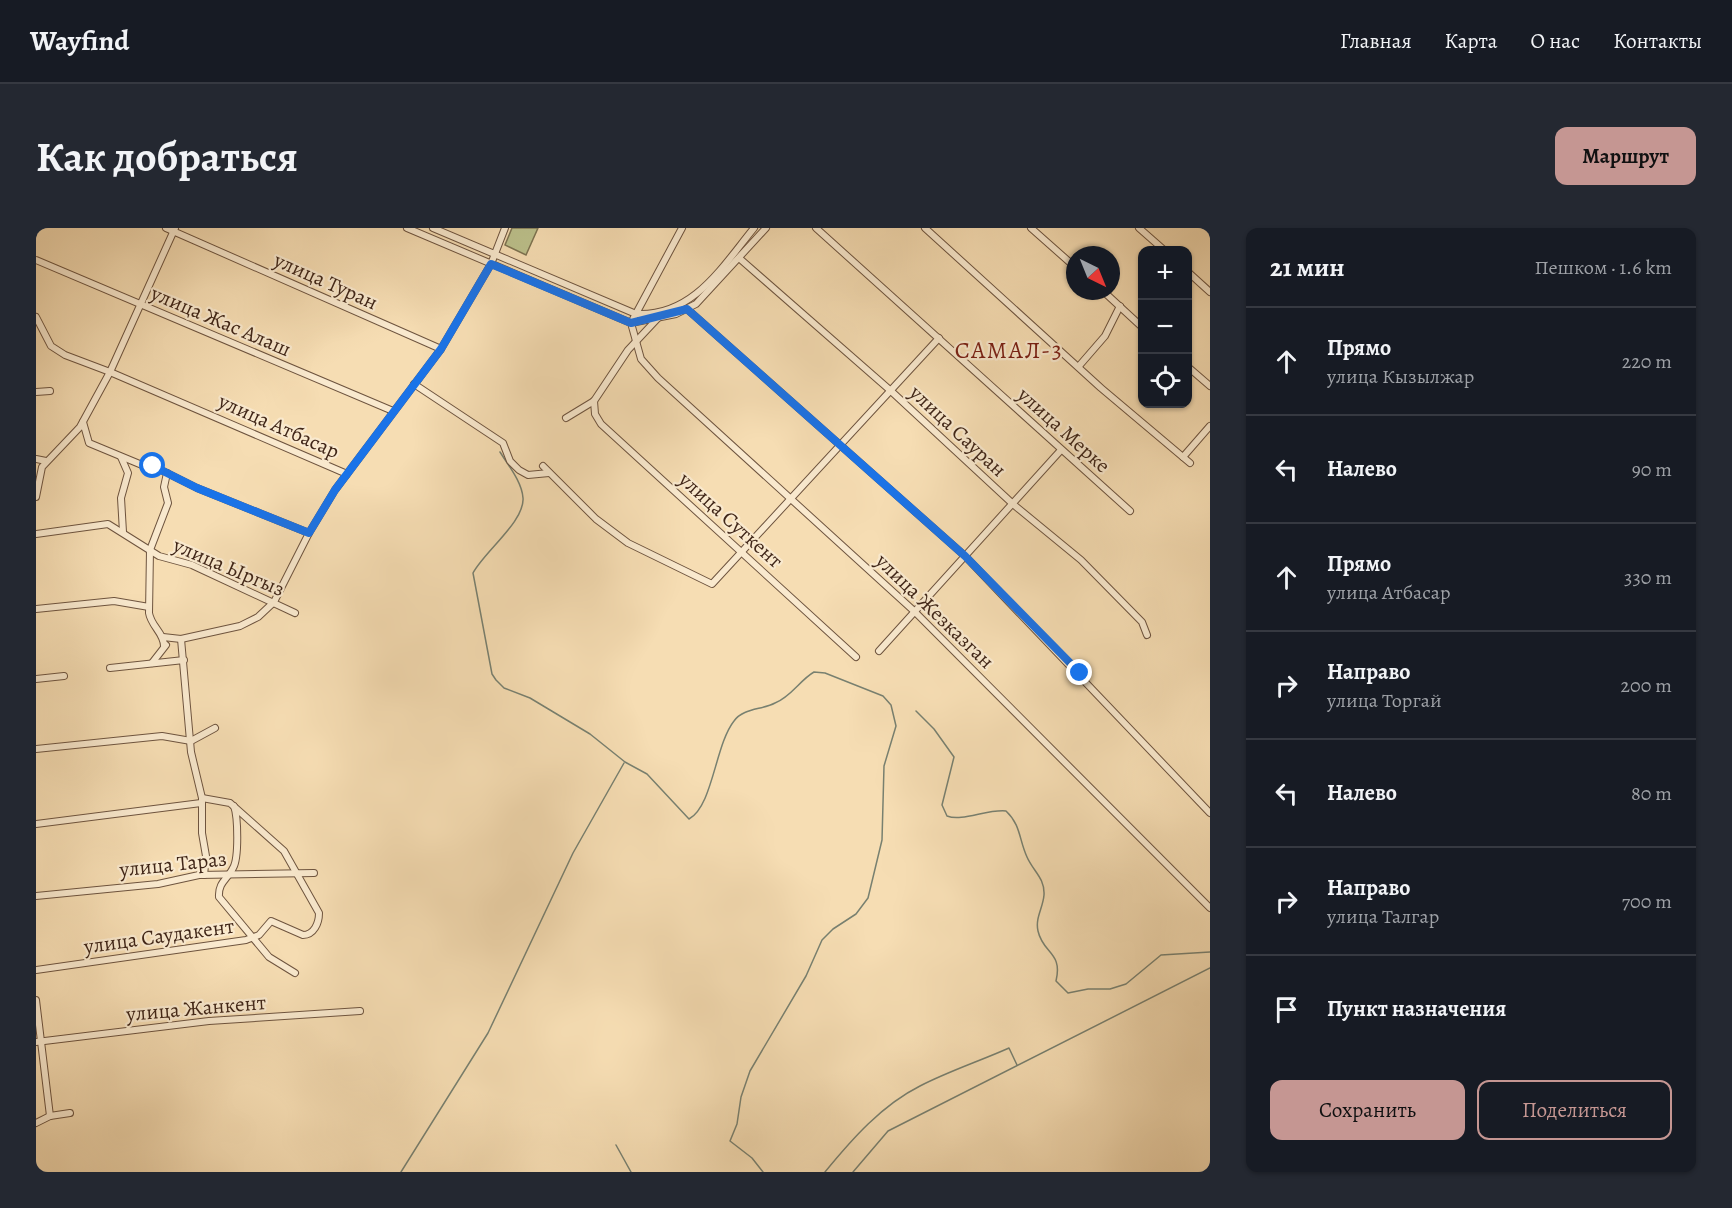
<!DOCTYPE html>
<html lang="ru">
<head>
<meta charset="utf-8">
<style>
	:root { --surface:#171b24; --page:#242831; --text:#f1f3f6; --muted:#9ea1a6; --line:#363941; --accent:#c59692 }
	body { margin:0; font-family:Alegreya,serif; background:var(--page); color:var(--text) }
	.controls { position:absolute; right:18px; top:18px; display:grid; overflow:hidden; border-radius:12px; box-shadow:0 2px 4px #0004 }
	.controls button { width:54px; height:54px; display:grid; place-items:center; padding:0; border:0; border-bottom:2px solid var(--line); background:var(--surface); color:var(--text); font:30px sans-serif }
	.compass { position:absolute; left:1030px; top:18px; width:54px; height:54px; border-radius:50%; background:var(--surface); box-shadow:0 2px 4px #0004; rotate:137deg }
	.stop { position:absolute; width:18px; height:18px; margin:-14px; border:4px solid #1a73e8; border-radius:50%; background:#fff }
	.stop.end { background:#1a73e8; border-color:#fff; box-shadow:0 2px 6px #0008 }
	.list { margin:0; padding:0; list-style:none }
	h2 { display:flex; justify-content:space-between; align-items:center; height:78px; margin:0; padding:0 24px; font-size:26px }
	h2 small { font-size:20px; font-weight:400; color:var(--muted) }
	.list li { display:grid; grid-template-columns:39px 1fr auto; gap:18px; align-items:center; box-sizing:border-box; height:108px; padding:0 24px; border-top:2px solid var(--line) }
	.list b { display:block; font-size:22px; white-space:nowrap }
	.list p { margin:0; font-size:20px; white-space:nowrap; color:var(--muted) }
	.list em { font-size:20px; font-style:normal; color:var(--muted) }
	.actions { display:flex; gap:12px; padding:18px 24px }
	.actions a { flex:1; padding:14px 0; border:2px solid var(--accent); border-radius:12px; text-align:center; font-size:21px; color:var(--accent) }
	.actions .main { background:var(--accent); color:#111 }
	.icon { flex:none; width:33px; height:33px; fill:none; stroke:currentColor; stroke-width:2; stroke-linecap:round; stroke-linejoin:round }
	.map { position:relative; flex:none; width:1174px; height:944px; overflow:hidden; border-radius:12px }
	header { display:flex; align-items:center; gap:36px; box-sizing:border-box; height:84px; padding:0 30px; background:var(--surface); border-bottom:2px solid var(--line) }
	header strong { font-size:28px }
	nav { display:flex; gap:33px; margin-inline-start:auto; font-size:21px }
	.intro { display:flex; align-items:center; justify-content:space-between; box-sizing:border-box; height:144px; padding:0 36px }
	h1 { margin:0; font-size:42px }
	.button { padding:15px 27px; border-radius:12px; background:var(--accent); color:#111; font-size:21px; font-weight:700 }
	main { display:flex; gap:36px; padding:0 36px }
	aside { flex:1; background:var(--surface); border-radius:12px; box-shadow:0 2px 4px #0004 }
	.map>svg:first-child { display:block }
</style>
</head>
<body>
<header>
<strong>Wayfind</strong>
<nav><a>Главная</a><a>Карта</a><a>О нас</a><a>Контакты</a></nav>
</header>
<div class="intro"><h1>Как добраться</h1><a class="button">Маршрут</a></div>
<main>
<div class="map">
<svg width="1174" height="944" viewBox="0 0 1174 944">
	<rect width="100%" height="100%" fill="#f6ddb3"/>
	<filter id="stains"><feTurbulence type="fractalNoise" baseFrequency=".00333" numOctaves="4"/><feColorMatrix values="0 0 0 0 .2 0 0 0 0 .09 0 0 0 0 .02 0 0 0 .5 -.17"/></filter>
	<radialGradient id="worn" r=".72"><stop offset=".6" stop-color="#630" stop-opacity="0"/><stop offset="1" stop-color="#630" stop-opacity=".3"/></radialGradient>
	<polygon fill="#bcc18c" stroke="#7e7452" stroke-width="1.5" points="476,0 502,0 490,27 469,17"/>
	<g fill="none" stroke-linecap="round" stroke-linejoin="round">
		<g stroke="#788070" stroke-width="1.5">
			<path d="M 464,224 C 472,237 486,254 487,270 C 489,293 448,324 437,345 L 456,446 L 460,452 L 468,460 L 494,470 L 554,506 L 589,534 L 611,546 L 653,591 C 677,578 679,517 698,493 C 707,480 726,482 739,475 C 755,469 764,452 778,444 L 789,445 L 847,468 L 855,477 L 860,498 L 848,538 L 846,612 L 832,670 L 820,686 L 797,701 L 786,712 L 770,748 L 714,843 L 705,869 L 701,896 L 694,913 L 716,930 L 727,944"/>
			<path d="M 880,483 L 898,501 L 918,529 L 906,577 L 911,588 C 926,594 951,581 970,583 C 985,597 983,612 991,629 C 997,643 1009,650 1008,667 C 1007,680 999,690 1002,703 C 1007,726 1027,724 1020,753 L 1032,765 L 1052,761 L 1074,761 L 1090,756 L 1125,727 L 1174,724"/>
			<polyline points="580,917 595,944"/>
			<polyline points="365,944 452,805 537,625 588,535"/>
			<path d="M 789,944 C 816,911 846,877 884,858 C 913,843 944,833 973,820 L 981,837"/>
			<polyline points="817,944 852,903 1174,740"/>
		</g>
		<defs>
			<g id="minor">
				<polyline points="130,0 405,121"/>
				<polyline points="371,0 595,95"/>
				<path d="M 397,0 L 600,86 C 657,89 686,39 718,0"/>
				<polyline points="780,0 1094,283"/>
				<polyline points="889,0 1065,160 1154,235"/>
				<polyline points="995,0 1039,39"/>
				<polyline points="1103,0 1128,22"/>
				<polyline points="703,30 855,163 978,277 1045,332 1106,394 1111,407"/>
				<polyline points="0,32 357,183"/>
				<polyline points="1152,44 1174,64"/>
				<polyline points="1067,63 1106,99"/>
				<polyline points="651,81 929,328 1174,585"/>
				<polyline points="0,89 15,118 29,127 74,144 311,246"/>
				<polyline points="595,95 605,131 622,150 878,383 1174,680"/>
				<polyline points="595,95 640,86 660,76 730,0"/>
				<polyline points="595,95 646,0"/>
				<polyline points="1043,138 1069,108 1084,78"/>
				<polyline points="1152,139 1174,158"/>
				<polyline points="378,156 467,215 474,233 483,242 492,247 513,245"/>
				<polyline points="0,164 14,163"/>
				<polyline points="558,173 559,186 565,196 820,429"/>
				<polyline points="530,190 558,173 592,122 622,90"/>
				<polyline points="47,194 53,215 106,237 117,238 161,260 273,305"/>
				<polyline points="85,229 92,245 85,270 87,304"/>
				<polyline points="1147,229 1174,198"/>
				<polyline points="0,231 10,233"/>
				<polyline points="507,238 560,291 592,315 676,356 903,110"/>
				<polyline points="0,269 6,239 44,199 74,144 139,0"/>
				<polyline points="0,306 72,296 123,328 156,337 259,385"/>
				<polyline points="0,381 78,373 113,379"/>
				<polyline points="127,409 145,411 204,398 222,389 238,374 273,305 299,262 405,121 455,36 469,0"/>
				<polyline points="145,411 155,524 166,570 166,605 170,628 168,647"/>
				<path d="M 128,418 C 128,405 115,398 113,385 L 114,322 L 132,275 L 128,259 L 131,245"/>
				<polyline points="843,423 1025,222"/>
				<polyline points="116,435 130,417"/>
				<polyline points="74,440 148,432"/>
				<polyline points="0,451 28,448"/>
				<polyline points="0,521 126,508 155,513 179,500"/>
				<path d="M 198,578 C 202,589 203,630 197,640 C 192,651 182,654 183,669 L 233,729 L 259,745"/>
				<polyline points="0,596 165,575"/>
				<polyline points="0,668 122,656 163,647 278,645"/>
				<path d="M 0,742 L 210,712 L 223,707 L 235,693 L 267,707 C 278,707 283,695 283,685 L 248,623 L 194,575 L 166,570"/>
				<polyline points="0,772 14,888"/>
				<polyline points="0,814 173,793 324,783"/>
				<polyline points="0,895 14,888 34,885"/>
			</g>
		</defs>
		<use href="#minor" stroke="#6e543f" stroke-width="8"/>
		<use href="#minor" stroke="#f9e9ce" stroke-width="6"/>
	</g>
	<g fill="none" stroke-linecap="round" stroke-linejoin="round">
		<polyline stroke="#1a73e8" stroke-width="8" points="117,238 161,260 273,305 299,262 405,121 455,36 595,95 651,81 929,328 1044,445"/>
	</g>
	<g text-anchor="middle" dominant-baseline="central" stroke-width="4.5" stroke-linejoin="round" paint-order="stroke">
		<g font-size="21" fill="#402618" stroke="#f9e9ce">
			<text transform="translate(290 53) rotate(24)">улица Туран</text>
			<text transform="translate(185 93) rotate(23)">улица Жас Алаш</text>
			<text transform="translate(243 198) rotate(24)">улица Атбасар</text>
			<text transform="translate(1028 202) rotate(42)">улица Мерке</text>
			<text transform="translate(922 203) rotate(43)">улица Сауран</text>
			<text transform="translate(695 292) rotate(42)">улица Суткент</text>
			<text transform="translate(193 339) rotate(23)">улица Ыргыз</text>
			<text transform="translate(899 383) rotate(44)">улица Жезказган</text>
			<text transform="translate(137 636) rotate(-6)">улица Тараз</text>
			<text transform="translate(123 708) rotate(-8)">улица Саудакент</text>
			<text transform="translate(160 780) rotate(-5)">улица Жанкент</text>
		</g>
		<g font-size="24" letter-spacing="1.5" fill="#7a1f14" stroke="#f9e9ce">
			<text x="973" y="122">САМАЛ-3</text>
		</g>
	</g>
	<rect width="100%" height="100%" filter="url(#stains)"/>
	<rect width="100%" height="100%" fill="url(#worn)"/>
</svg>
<div class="controls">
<button>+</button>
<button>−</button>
<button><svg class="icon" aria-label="locate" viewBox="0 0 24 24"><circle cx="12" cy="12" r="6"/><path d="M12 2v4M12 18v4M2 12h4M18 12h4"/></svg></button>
</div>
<svg class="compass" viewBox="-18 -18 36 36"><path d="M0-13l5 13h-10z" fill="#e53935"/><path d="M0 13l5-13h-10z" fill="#9ea1a6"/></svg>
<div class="stop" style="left:117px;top:238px"></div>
<div class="stop end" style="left:1044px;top:445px"></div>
</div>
<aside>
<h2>21 мин<small>Пешком · 1.6 km</small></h2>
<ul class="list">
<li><svg class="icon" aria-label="ahead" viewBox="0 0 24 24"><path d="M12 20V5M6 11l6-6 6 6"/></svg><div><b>Прямо</b><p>улица Кызылжар</p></div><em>220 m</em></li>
<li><svg class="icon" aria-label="left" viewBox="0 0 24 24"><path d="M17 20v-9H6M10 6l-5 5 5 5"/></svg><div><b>Налево</b></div><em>90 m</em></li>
<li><svg class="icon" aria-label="ahead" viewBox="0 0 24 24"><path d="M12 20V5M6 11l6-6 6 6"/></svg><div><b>Прямо</b><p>улица Атбасар</p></div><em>330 m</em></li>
<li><svg class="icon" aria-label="right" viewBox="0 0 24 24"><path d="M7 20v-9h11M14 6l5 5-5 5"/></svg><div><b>Направо</b><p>улица Торгай</p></div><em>200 m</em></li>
<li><svg class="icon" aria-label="left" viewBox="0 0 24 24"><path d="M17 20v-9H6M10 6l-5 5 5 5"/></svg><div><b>Налево</b></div><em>80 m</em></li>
<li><svg class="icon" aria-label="right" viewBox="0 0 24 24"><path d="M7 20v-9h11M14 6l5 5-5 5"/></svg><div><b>Направо</b><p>улица Талгар</p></div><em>700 m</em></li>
<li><svg class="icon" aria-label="arrive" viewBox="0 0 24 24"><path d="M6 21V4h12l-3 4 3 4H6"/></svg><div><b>Пункт назначения</b></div></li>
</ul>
<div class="actions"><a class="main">Сохранить</a><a>Поделиться</a></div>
</aside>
</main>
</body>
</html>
